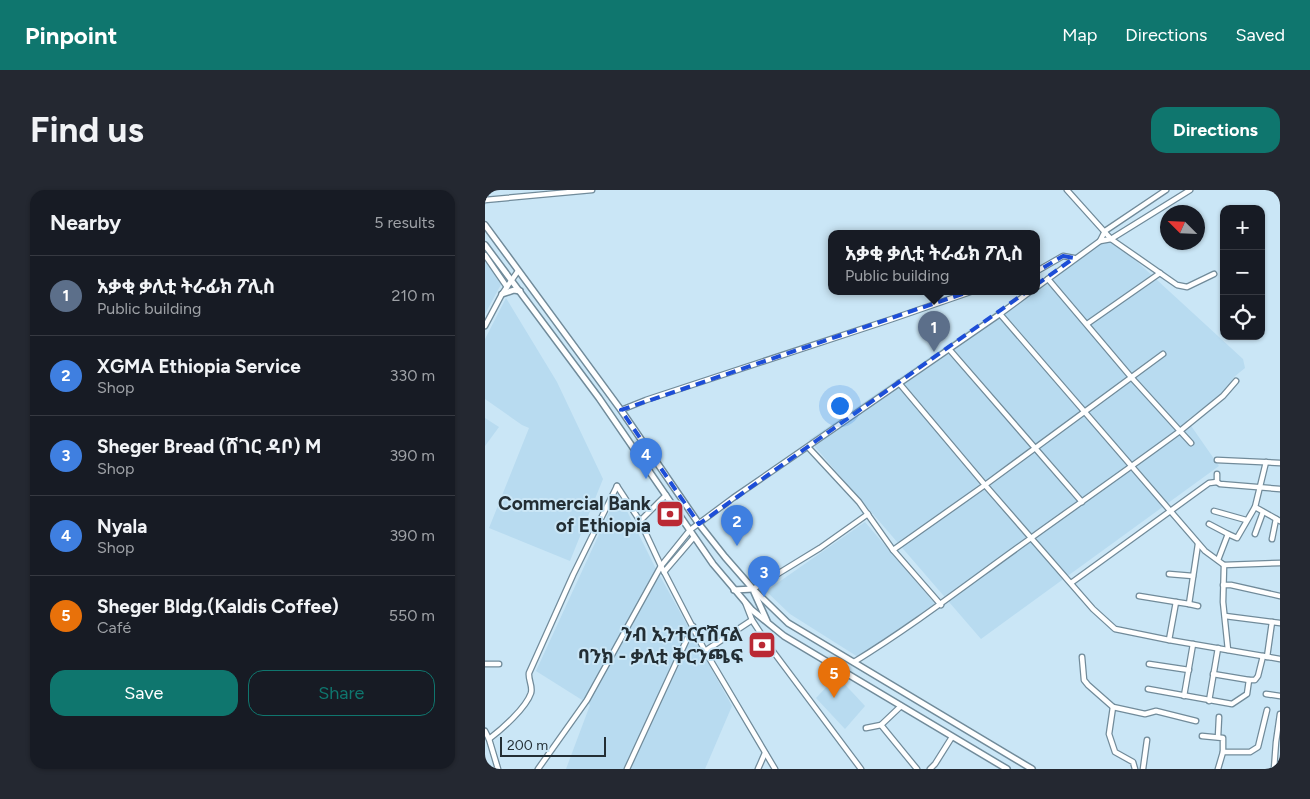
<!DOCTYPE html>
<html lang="en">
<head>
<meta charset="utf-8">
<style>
	:root { --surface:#171b24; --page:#242831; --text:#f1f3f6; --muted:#9ea1a6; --line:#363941; --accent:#0f766e }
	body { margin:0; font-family:Figtree,"Noto Sans Ethiopic",sans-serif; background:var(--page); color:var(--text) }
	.controls { position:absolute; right:15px; top:15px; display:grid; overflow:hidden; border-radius:10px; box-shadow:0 1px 4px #0004 }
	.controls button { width:45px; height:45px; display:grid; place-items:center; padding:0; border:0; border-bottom:1px solid var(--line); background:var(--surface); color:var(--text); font:25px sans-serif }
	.compass { position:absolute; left:675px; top:15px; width:45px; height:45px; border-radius:50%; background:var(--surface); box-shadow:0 1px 4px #0004; rotate:294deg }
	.scale { position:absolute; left:15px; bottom:12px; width:106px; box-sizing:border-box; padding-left:5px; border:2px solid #232e34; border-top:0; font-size:14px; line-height:18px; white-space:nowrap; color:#232e34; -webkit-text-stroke:4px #cae6f6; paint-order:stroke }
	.you { position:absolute; left:354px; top:215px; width:18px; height:18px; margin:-12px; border:4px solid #fff; border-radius:50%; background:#1a73e8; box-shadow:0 0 0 8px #1a73e833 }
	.badge { display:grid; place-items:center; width:32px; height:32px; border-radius:50%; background:var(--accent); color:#fff; font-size:16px; font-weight:700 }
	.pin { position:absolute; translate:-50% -41px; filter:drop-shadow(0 1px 2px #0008) }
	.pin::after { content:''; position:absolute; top:26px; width:18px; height:15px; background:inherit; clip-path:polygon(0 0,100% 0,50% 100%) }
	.popup { position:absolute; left:343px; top:40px; width:212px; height:65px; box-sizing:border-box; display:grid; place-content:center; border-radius:10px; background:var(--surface); filter:drop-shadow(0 1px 4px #0005); font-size:16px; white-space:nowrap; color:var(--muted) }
	.popup b { font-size:19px; color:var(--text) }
	.popup::after { content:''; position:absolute; left:50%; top:100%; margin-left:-10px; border:10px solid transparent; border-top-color:var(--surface) }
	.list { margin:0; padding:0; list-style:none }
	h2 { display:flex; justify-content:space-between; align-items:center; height:65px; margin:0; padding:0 20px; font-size:21px }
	h2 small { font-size:16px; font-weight:400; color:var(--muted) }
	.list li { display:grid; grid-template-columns:32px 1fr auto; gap:15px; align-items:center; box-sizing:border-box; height:80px; padding:0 20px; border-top:1px solid var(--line) }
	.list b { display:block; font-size:19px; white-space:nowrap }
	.list p { margin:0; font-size:16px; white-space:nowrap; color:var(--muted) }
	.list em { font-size:16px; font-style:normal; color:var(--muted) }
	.actions { display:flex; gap:10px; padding:15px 20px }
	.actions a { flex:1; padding:11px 0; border:1px solid var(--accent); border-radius:15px; text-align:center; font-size:18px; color:var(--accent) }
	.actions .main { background:var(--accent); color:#fff }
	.icon { flex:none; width:28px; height:28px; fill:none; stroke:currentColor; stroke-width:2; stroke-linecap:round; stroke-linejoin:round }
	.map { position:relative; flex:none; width:795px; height:579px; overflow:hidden; border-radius:15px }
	header { display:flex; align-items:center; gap:30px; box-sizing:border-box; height:70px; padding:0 25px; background:var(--accent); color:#fff }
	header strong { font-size:24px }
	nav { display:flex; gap:28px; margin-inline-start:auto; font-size:18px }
	.intro { display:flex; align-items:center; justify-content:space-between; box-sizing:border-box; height:120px; padding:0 30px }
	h1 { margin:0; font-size:35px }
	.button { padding:12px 22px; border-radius:15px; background:var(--accent); color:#fff; font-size:18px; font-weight:700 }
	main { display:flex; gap:30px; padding:0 30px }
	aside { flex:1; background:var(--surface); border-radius:15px; box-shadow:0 1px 4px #0004 }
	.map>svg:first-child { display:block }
</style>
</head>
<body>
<header>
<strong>Pinpoint</strong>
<nav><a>Map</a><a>Directions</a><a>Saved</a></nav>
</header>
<div class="intro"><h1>Find us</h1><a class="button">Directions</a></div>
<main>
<aside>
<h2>Nearby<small>5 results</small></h2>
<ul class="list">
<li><span class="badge" style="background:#5c6f8a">1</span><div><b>አቃቂ ቃሊቲ ትራፊክ ፖሊስ</b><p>Public building</p></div><em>210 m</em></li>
<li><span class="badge" style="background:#3f7fe0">2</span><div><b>XGMA Ethiopia Service</b><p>Shop</p></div><em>330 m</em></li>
<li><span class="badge" style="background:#3f7fe0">3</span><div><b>Sheger Bread (ሸገር ዳቦ) M</b><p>Shop</p></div><em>390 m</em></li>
<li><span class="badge" style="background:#3f7fe0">4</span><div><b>Nyala</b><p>Shop</p></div><em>390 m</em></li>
<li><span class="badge" style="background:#e8710a">5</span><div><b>Sheger Bldg.(Kaldis Coffee)</b><p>Café</p></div><em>550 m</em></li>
</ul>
<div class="actions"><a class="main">Save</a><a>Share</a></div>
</aside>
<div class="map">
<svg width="795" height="579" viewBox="0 0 795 579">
	<rect width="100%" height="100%" fill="#cae6f6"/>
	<g fill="#b8dbf0">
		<polygon points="623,45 758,169 760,178 749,187 740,202 702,230 734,276 496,449 324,250 541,101 552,101 552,94"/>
		<polygon points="0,60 20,87 0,124"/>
		<polygon points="21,108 72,192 118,289 85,371 4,338 44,238 37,235 0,209 0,149"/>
		<polygon points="0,228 14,237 0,256"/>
		<polygon points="133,303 170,377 247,516 220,579 81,579 105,515 51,481"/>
		<polygon points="380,332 450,414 373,467 305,424 281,401"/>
		<polygon points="352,486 380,516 360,539 331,508"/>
	</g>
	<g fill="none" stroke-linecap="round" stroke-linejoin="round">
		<defs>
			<g id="minor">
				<polyline points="582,0 626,49 692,95 702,97 729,84"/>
				<polyline points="0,10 107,0"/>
				<polyline points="615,51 620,41 681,0"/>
				<polyline points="0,65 22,97"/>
				<polyline points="552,81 578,66 589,68"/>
				<polyline points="552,97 615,51 626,49 705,0"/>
				<polyline points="515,124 720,361 739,375 795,373"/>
				<polyline points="602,134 675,83"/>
				<polyline points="0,136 17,104 33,81"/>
				<polyline points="464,159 597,312"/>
				<polyline points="414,193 500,295 608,419 630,439 684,450 795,469"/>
				<polyline points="136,220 161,210 407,129 488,101"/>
				<polyline points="706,253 695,241 738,206 751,191"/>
				<polyline points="323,257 374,312 408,360 456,415"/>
				<polyline points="732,270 795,273"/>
				<polyline points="781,272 770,317 795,331"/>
				<polyline points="732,284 732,292 735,294 795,299"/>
				<polyline points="132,296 155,331 176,376 220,461 290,579"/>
				<polyline points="729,321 761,330"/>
				<polyline points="155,331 181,305"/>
				<polyline points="724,334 743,344"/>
				<polyline points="770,344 778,322"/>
				<polyline points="787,349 791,329"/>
				<polyline points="408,360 500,295 678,164"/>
				<polyline points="733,370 743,344 752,348 770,317"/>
				<polyline points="739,375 738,412 743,460"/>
				<polyline points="179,382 209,347"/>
				<polyline points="684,384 708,386"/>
				<polyline points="586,393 724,293 732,292"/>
				<polyline points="738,395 746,395 795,406"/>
				<polyline points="268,399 335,358 383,324"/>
				<polyline points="654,406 691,412"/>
				<polyline points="260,412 267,430 284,456 376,579"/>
				<polyline points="704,414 713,416"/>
				<polyline points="740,426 795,433"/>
				<polyline points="684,450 691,412 704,414 713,354"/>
				<polyline points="220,461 267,430"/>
				<polyline points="597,467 599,490 603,495 628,517 660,524 671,521 711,531"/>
				<polyline points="782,467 787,432"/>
				<path d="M 369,472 C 431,434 487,390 546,348 C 596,312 646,277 695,241 L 646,187 L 563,89"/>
				<polyline points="0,474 14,474"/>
				<polyline points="664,474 704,480"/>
				<polyline points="728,484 764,490 770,490 773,486 778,466"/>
				<polyline points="663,499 747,514 762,504 764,490"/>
				<polyline points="781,504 795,506"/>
				<polyline points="699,506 708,454"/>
				<polyline points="724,511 733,458"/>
				<polyline points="416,516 396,535 432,579"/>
				<polyline points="628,517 624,544 630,562 648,572 650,579"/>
				<polyline points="381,538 396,535"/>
				<polyline points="0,541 4,549 13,579"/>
				<polyline points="717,546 738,548 738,562"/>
				<polyline points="733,547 734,527"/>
				<path d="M 4,549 C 17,539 41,518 46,503 C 48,496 43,490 44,483 L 88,385 L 132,296"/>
				<polyline points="53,579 102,510 176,376 205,340 248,308 515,124 546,101"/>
				<polyline points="142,579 208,436"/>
				<polyline points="273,579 280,563"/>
				<polyline points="445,579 450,574 467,547"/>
				<polyline points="658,579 662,550"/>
				<polyline points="733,579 738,562 765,562 773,557 782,520"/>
				<polyline points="789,579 791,552 795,524"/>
			</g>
			<g id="major">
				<polyline points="0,35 136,220 214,334 240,367 268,399 303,433 547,579"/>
				<polyline points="0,55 114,208 228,374 267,420 299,446 522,579"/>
				<polyline points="17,104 29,100 35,101"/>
				<polyline points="249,400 268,399"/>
				<polyline points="269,402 282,431"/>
			</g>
		</defs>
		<use href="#minor" stroke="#718b9a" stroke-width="7"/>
		<use href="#major" stroke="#718b9a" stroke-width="8"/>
		<use href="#minor" stroke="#fff" stroke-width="4.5"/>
		<use href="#major" stroke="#fff" stroke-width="5"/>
	</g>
	<path fill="none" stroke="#1d4ed8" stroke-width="4" stroke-dasharray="10 6" stroke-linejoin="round" d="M 578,66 L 589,68 L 214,334 L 136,220 L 527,87 L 544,86 Z"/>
	<defs>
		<symbol id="bank-square" viewBox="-11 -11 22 22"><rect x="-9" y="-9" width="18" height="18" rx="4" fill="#ba2934" stroke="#cae6f6"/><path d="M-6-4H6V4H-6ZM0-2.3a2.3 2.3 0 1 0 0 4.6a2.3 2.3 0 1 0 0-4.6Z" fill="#fff"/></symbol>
	</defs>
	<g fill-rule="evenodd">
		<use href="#bank-square" x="169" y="308" width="32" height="32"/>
		<use href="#bank-square" x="261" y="439" width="32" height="32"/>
	</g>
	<g text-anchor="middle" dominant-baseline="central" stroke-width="4" stroke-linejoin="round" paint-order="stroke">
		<g font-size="19" font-weight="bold" fill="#232e34" stroke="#cae6f6" text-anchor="end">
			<text x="166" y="313">Commercial Bank<tspan x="166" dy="22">of Ethiopia</tspan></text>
			<text x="258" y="444">ንብ ኢንተርናሽናል<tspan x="258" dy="22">ባንክ - ቃሊቲ ቅርንጫፍ</tspan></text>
		</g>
	</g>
</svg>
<div class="controls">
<button>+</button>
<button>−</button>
<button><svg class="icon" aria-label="locate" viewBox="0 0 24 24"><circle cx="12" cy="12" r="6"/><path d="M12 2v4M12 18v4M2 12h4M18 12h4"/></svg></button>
</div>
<svg class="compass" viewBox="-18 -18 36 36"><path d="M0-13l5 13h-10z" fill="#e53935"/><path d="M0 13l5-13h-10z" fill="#9ea1a6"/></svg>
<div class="scale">200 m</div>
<div class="you"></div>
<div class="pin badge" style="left:449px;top:162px;background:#5c6f8a">1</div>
<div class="popup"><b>አቃቂ ቃሊቲ ትራፊክ ፖሊስ</b>Public building</div>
<div class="pin badge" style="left:252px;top:356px;background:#3f7fe0">2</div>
<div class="pin badge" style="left:279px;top:407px;background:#3f7fe0">3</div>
<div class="pin badge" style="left:161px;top:289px;background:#3f7fe0">4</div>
<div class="pin badge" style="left:349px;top:508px;background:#e8710a">5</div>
</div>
</main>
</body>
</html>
